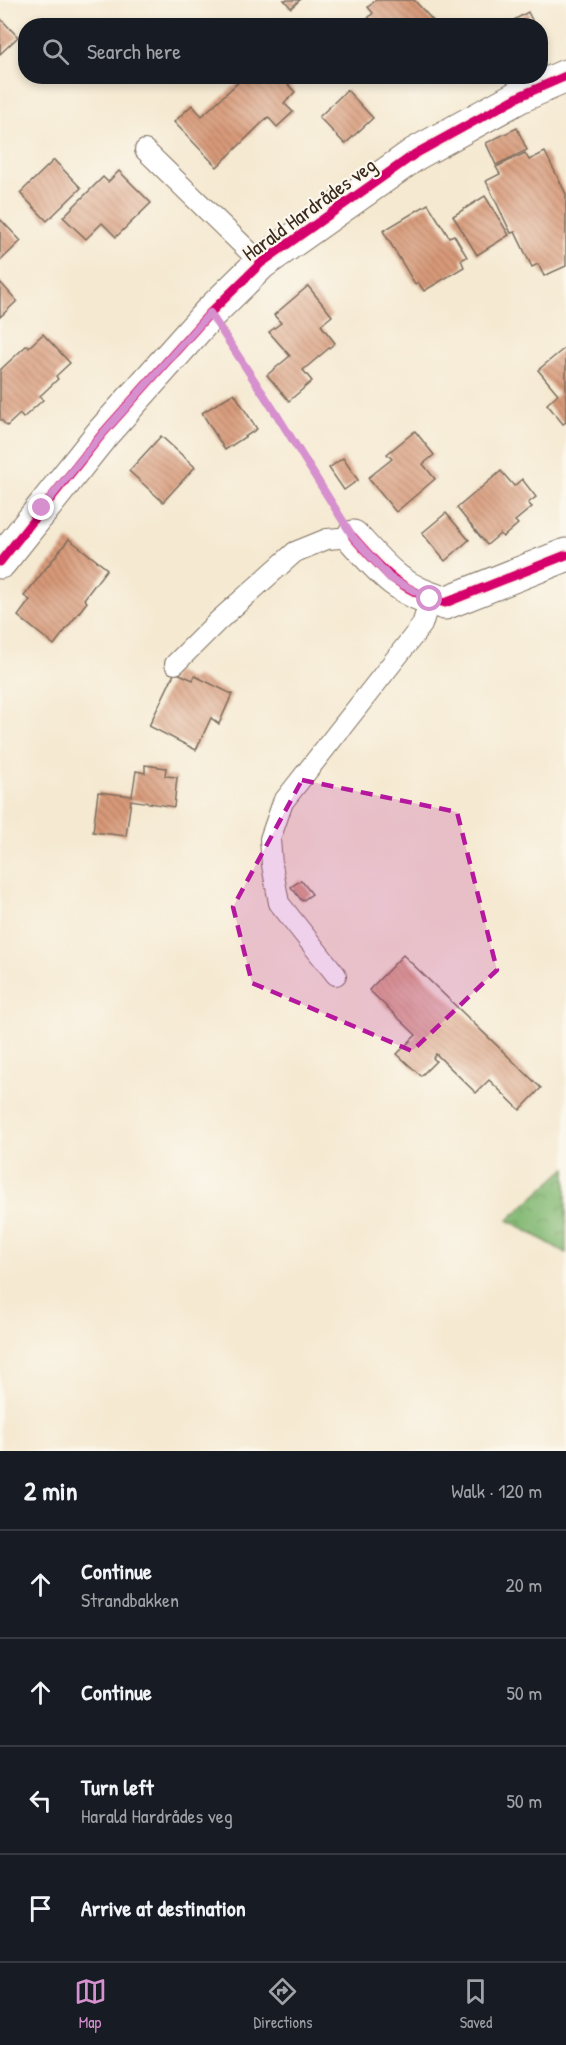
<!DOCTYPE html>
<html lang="en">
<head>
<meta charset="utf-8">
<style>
	:root { --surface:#171b24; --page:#242831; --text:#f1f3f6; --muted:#9ea1a6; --line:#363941; --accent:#d690ce }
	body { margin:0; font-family:"Patrick Hand",sans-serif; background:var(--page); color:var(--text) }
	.stop { position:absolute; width:18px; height:18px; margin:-14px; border:4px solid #d690ce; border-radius:50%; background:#fff }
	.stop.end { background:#d690ce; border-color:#fff; box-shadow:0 2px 6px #0008 }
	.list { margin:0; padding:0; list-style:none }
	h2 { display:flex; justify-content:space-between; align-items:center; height:78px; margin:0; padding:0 24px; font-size:26px }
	h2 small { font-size:20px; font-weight:400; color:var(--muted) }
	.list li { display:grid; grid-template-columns:39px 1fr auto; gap:18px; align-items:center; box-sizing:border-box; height:108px; padding:0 24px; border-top:2px solid var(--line) }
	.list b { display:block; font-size:22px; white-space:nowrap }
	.list p { margin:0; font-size:20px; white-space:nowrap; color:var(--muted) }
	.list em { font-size:20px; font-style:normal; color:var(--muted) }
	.icon { flex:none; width:33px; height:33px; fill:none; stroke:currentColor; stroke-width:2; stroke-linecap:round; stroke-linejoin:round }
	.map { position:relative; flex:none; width:566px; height:1451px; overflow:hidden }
	.search { position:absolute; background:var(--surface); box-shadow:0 3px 9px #0003; left:18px; right:18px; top:18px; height:66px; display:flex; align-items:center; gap:15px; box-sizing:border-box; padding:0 21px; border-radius:24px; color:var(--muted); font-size:22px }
	.sheet { height:510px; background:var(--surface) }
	nav { display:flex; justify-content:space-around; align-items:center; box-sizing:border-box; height:84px; border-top:2px solid var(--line); background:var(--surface); font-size:16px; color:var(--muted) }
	nav a { display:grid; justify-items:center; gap:3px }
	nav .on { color:var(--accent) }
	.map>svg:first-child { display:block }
</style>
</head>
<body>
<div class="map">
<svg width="566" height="1451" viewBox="0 0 566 1451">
	<defs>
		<pattern id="forest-crowns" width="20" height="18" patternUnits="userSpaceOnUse" patternTransform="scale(1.5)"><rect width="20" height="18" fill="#84b974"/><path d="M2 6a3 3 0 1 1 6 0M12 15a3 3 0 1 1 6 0" fill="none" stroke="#6d975f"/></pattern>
		<pattern id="building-back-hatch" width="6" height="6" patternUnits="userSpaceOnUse" patternTransform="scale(1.5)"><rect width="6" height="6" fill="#d89a79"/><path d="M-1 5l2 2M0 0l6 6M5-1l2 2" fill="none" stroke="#b07e63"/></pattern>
	</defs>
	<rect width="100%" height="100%" fill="#fbf7ec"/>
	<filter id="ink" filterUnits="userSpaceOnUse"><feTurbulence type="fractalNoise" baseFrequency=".0167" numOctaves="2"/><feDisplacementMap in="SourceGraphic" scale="12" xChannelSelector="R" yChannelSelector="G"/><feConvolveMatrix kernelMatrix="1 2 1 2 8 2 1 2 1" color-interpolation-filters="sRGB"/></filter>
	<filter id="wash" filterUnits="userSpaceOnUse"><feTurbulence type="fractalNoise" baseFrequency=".008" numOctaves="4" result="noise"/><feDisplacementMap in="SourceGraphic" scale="24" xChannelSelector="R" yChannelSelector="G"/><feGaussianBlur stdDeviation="1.35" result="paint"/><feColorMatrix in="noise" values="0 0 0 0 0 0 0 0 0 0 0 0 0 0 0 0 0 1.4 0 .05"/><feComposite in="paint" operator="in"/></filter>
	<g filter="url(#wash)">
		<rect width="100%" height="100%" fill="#f5e9d1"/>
		<polygon fill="url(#forest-crowns)" stroke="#607249" stroke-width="1.5" points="566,1168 566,1253 508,1220"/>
		<g id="blocks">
			<g fill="url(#building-back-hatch)">
				<polygon points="284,0 300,0 291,8"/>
				<polygon points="376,0 414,0 436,24 434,26 361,26 373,13 368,7"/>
				<polygon points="528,12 535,26 515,26 512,21"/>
				<polygon points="0,18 18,37 0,54"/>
				<polygon points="245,76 280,76 295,92 284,103 293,112 277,127 268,117 217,167 174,122 192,105 202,116"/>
				<polygon points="347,90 373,118 345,144 319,117"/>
				<polygon points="517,128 527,150 496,165 486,143"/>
				<polygon points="545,152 566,194 566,266 544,276 538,264 532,267 515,232 511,233 486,181 500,174 496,167 525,153 529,160"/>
				<polygon points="54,160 81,188 47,221 20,193"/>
				<polygon points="119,171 151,203 116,237 102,223 86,239 63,217 103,177 108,182"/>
				<polygon points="485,196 509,235 477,255 453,216"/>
				<polygon points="428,204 449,237 454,235 467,257 461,260 464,267 424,291 418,282 415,284 383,231"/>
				<polygon points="0,219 21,241 0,261"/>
				<polygon points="0,282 17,301 0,317"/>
				<polygon points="308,286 332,316 321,325 335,343 303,370 312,381 289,401 267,375 290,356 269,332 281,323 274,315"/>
				<polygon points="43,334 70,363 56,376 58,379 40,396 43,400 23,418 20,414 7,426 0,419 0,370 27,345 29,347"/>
				<polygon points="566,347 566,422 563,424 547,404 558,394 538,370"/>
				<polygon points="234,393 257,429 225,450 202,413"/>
				<polygon points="415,431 434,455 423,464 435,479 396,512 368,478 392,459 387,454"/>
				<polygon points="161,436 195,467 163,502 129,471"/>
				<polygon points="343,458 358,480 344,490 329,468"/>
				<polygon points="501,471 514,486 522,479 536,497 528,503 532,507 515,521 518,524 503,537 500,534 487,545 457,508"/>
				<polygon points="446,513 469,540 445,561 422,533"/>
				<polygon points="69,539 107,569 84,599 87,602 54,645 18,616 30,600 24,596"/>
				<polygon points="175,672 193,680 195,676 232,694 219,724 211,718 196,750 149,726"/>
				<polygon points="145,765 166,768 165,776 177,777 174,807 131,800 126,836 93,832 98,792 132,796 136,771 145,773"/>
				<polygon points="301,880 312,894 302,901 291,887"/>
				<polygon points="403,955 541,1088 520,1110 489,1080 476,1093 436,1054 433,1058 436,1061 421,1076 397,1054 416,1035 369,990"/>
			</g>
		</g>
	</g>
	<g filter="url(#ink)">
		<use href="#blocks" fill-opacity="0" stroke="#7c6d5d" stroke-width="1.5"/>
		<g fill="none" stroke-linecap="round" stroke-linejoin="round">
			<defs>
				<g id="service">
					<polyline points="145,150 261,263"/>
					<polyline points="175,664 218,621 295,552 327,539 353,537"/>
					<polyline points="336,975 279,903 272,865 270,839 283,802 422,625 430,599"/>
				</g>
				<g id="minor">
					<path d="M 353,537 C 383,570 399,591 445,603 L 566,555"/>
					<polyline points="0,562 103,433 210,313 261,263 415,154 520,96 566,76"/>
				</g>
			</defs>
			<use href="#service" stroke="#7c6d5d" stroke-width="22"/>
			<use href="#minor" stroke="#7c6d5d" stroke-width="35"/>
			<polyline stroke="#7c6d5d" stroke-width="4" stroke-dasharray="1.5 4.5" stroke-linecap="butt" points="229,342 335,508"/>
			<use href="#service" stroke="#fff" stroke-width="20"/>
			<use href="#minor" stroke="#fff" stroke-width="33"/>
			<defs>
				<g id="cycleway">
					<path d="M 353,537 C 383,570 399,591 445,603 L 566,555"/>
					<polyline points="0,562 103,433 210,313 261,263 415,154 520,96 566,76"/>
				</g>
			</defs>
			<use href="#cycleway" stroke="#fbf7ec" stroke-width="13"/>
			<use href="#cycleway" stroke="#d6006c" stroke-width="9"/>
		</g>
	</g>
	<g fill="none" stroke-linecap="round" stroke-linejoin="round" filter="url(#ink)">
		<polyline stroke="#d690ce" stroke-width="8" points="42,508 103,433 210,313 277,415 353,537 390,578 430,599"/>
	</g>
	<path fill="#b5179e" fill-opacity="0.2" stroke="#b5179e" stroke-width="4.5" stroke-dasharray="12 8" stroke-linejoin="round" d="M 302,780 L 457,812 L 497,970 L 412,1051 L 252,983 L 233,907 Z"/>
	<g text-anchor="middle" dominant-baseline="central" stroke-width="4.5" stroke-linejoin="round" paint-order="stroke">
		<g font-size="21" fill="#3b2a1e" stroke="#fbf7ec">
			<text transform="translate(309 209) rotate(-36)">Harald Hardrådes veg</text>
		</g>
	</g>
</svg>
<div class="stop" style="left:430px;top:599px"></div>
<div class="stop end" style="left:42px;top:508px"></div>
<div class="search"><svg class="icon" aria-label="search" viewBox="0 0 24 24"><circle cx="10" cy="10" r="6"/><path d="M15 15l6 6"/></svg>Search here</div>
</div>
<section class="sheet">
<h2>2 min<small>Walk · 120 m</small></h2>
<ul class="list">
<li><svg class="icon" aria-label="ahead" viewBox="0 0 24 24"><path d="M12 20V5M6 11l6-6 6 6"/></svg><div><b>Continue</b><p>Strandbakken</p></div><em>20 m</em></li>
<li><svg class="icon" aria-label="ahead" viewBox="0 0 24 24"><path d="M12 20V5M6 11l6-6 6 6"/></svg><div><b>Continue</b></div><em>50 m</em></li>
<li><svg class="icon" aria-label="left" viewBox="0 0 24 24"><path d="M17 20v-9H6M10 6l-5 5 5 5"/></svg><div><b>Turn left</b><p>Harald Hardrådes veg</p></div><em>50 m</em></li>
<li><svg class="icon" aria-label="arrive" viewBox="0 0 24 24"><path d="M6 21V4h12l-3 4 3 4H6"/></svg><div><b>Arrive at destination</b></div></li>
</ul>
</section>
<nav>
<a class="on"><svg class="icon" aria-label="map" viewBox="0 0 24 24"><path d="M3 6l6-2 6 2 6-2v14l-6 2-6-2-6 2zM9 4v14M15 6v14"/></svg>Map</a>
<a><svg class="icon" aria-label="directions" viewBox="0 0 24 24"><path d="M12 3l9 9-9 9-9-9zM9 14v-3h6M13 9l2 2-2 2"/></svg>Directions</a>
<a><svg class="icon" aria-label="saved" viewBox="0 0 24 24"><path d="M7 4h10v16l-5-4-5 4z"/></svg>Saved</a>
</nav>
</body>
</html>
